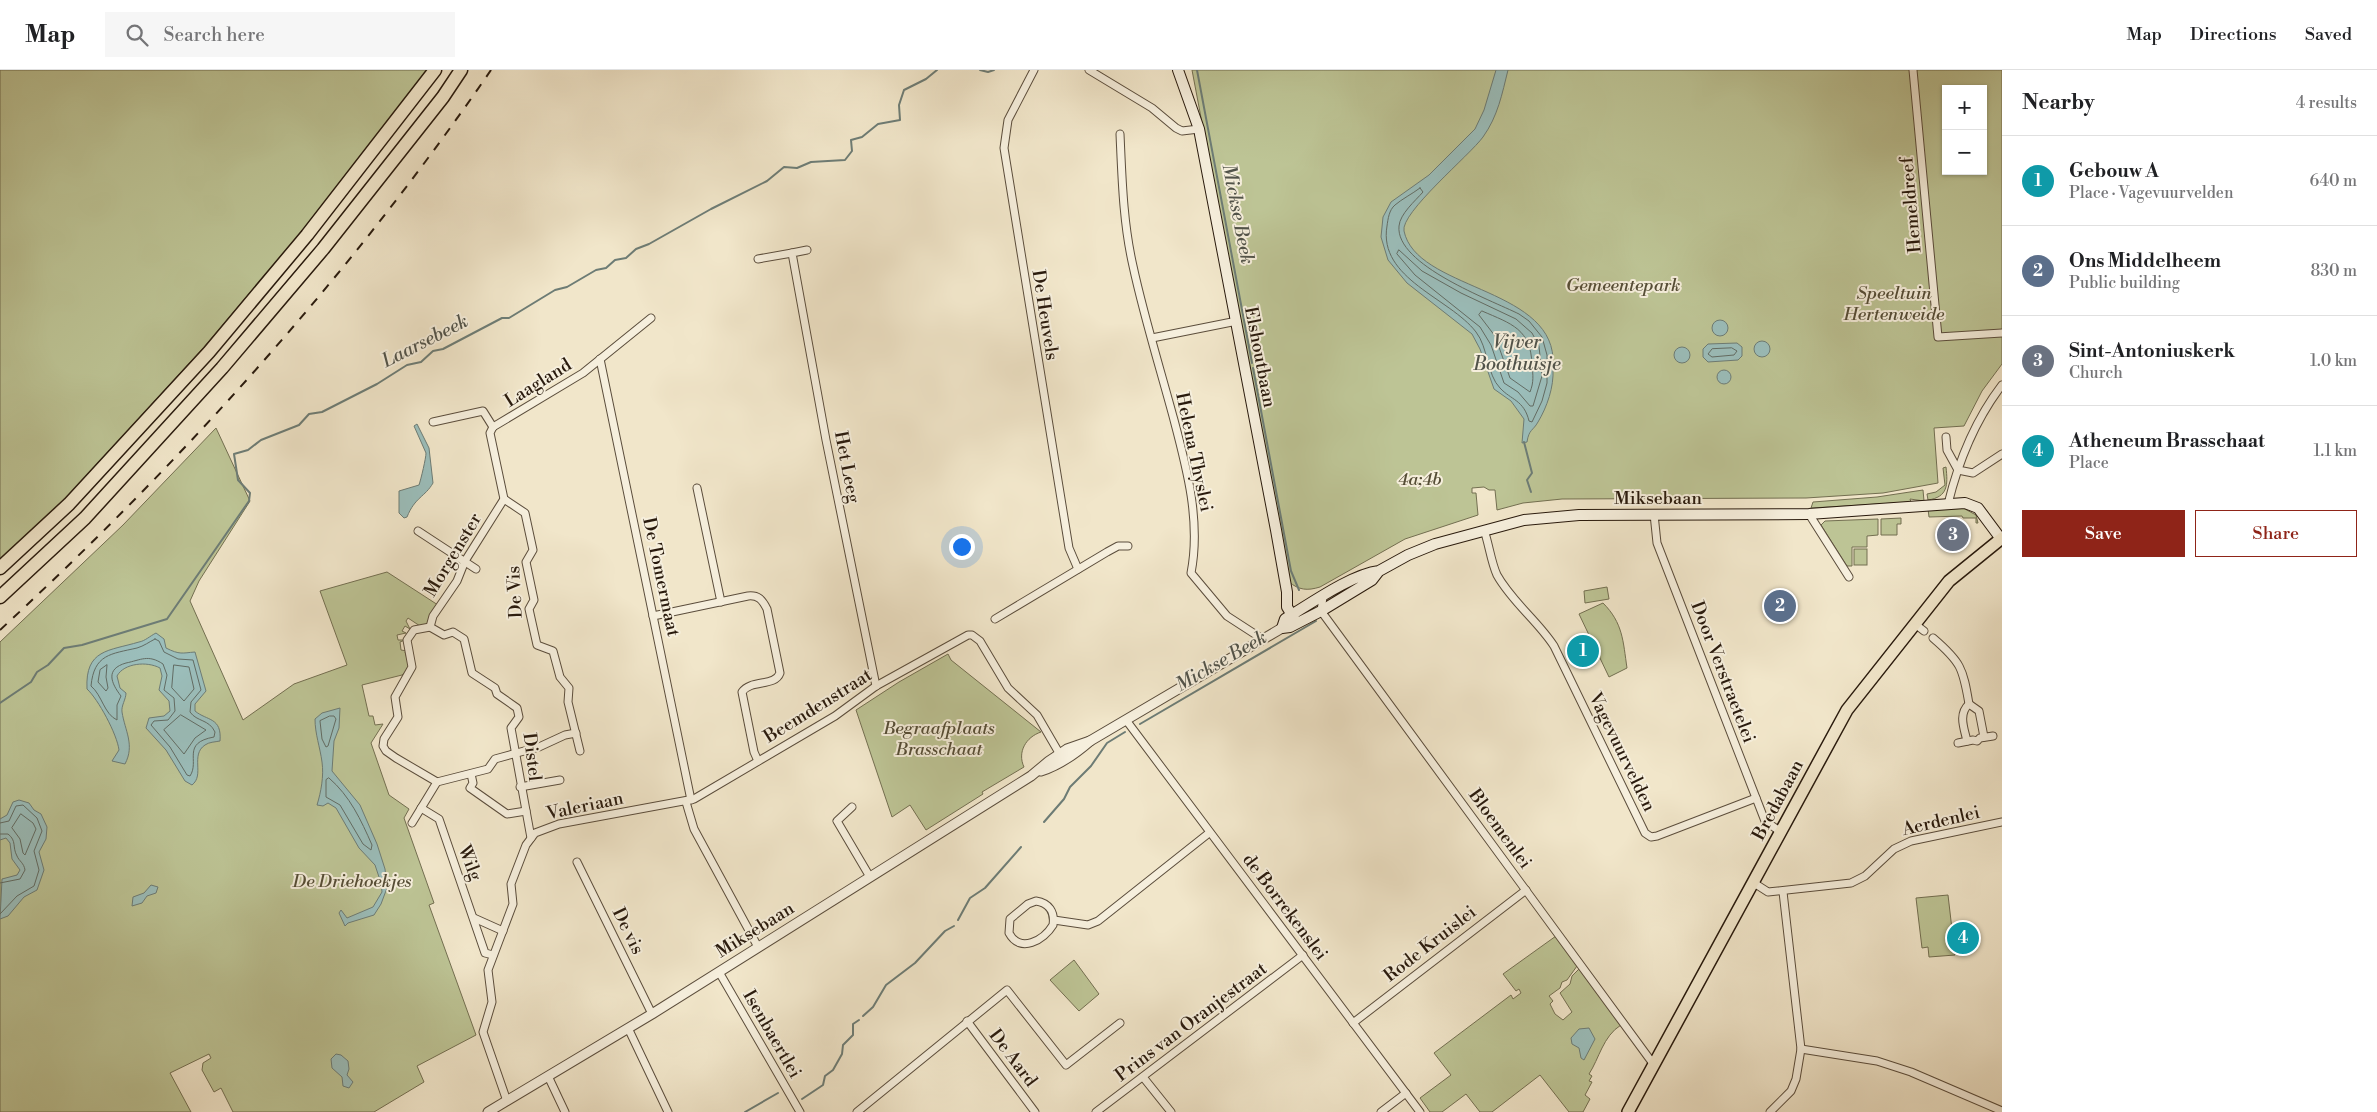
<!DOCTYPE html>
<html lang="en">
<head>
<meta charset="utf-8">
<style>
	:root { --surface:#fff; --page:#f6f6f6; --text:#202124; --muted:#757577; --line:#e0e0e0; --accent:#8f2418 }
	body { margin:0; font-family:"Libre Bodoni",serif; background:var(--page); color:var(--text) }
	.controls { position:absolute; right:15px; top:15px; display:grid; overflow:hidden; border-radius:0px; box-shadow:0 1px 4px #0004 }
	.controls button { width:45px; height:45px; display:grid; place-items:center; padding:0; border:0; border-bottom:1px solid var(--line); background:var(--surface); color:var(--text); font:25px sans-serif }
	.you { position:absolute; left:961px; top:476px; width:18px; height:18px; margin:-12px; border:4px solid #fff; border-radius:50%; background:#1a73e8; box-shadow:0 0 0 8px #1a73e833 }
	.badge { display:grid; place-items:center; width:32px; height:32px; border-radius:50%; background:var(--accent); color:#fff; font-size:16px; font-weight:700 }
	.pin { position:absolute; translate:-50% -50%; border:2px solid #fff; box-shadow:0 1px 5px #0006 }
	.list { margin:0; padding:0; list-style:none }
	h2 { display:flex; justify-content:space-between; align-items:center; height:65px; margin:0; padding:0 20px; font-size:21px }
	h2 small { font-size:16px; font-weight:400; color:var(--muted) }
	.list li { display:grid; grid-template-columns:32px 1fr auto; gap:15px; align-items:center; box-sizing:border-box; height:90px; padding:0 20px; border-top:1px solid var(--line) }
	.list b { display:block; font-size:19px; white-space:nowrap }
	.list p { margin:0; font-size:16px; white-space:nowrap; color:var(--muted) }
	.list em { font-size:16px; font-style:normal; color:var(--muted) }
	.actions { display:flex; gap:10px; padding:15px 20px }
	.actions a { flex:1; padding:11px 0; border:1px solid var(--accent); border-radius:0px; text-align:center; font-size:18px; color:var(--accent) }
	.actions .main { background:var(--accent); color:#fff }
	.icon { flex:none; width:28px; height:28px; fill:none; stroke:currentColor; stroke-width:2; stroke-linecap:round; stroke-linejoin:round }
	.map { position:relative; flex:none; width:2002px; height:1042px; overflow:hidden }
	header { display:flex; align-items:center; gap:30px; box-sizing:border-box; height:70px; padding:0 25px; background:var(--surface); border-bottom:1px solid var(--line) }
	header strong { font-size:24px }
	nav { display:flex; gap:28px; margin-inline-start:auto; font-size:18px }
	.search { width:350px; height:45px; background:var(--page); display:flex; align-items:center; gap:12px; box-sizing:border-box; padding:0 18px; border-radius:0px; color:var(--muted); font-size:19px }
	main { display:flex }
	aside { flex:1; background:var(--surface) }
	.map>svg:first-child { display:block }
</style>
</head>
<body>
<header>
<strong>Map</strong>
<div class="search"><svg class="icon" aria-label="search" viewBox="0 0 24 24"><circle cx="10" cy="10" r="6"/><path d="M15 15l6 6"/></svg>Search here</div>
<nav><a>Map</a><a>Directions</a><a>Saved</a></nav>
</header>
<main>
<div class="map">
<svg width="2002" height="1042" viewBox="0 0 2002 1042">
	<rect width="100%" height="100%" fill="#f1e6ca"/>
	<filter id="stains"><feTurbulence type="fractalNoise" baseFrequency=".004" numOctaves="4"/><feColorMatrix values="0 0 0 0 .2 0 0 0 0 .09 0 0 0 0 .02 0 0 0 .5 -.17"/></filter>
	<radialGradient id="worn" r=".72"><stop offset=".6" stop-color="#630" stop-opacity="0"/><stop offset="1" stop-color="#630" stop-opacity=".3"/></radialGradient>
	<g fill="#bdc495" stroke="#736f51" fill-rule="evenodd">
		<polygon points="0,0 427,0 302,161 204,277 64,430 0,489"/>
		<path d="M 1192,0 L 2002,0 L 2002,294 L 1982,321 L 1964,356 L 1934,358 L 1938,413 L 1883,423 L 1806,428 L 1562,429 L 1523,433 L 1497,440 L 1495,420 L 1489,420 L 1484,417 L 1472,418 L 1472,423 L 1476,423 L 1478,445 L 1405,469 L 1320,517 C 1307,521 1299,520 1289,512 ZM 1946,19 L 1983,19 L 1983,101 L 1946,101 Z"/>
		<polygon points="216,358 250,431 199,511 190,531 243,650 294,614 347,595 320,521 387,502 438,535 427,556 420,556 408,548 406,551 410,559 405,556 402,561 406,563 397,565 398,570 405,570 400,572 401,580 407,581 405,582 410,598 402,605 362,615 369,646 373,646 375,655 383,654 371,673 389,725 409,739 404,748 434,833 429,835 476,965 417,996 424,1012 374,1042 233,1042 221,1018 214,1022 202,1000 203,993 211,988 209,984 170,1003 191,1042 0,1042 0,572 123,455"/>
		<path d="M 1946,397 C 1948,415 1948,427 1928,430 L 1927,424 L 1936,422 L 1945,415 L 1943,398 Z"/>
		<polygon points="1923,420 1924,431 1910,429 1911,432 1811,438 1813,432 1877,427"/>
		<polygon points="1963,438 1976,445 1978,453 1976,453 1976,448 1963,448 1962,446 1929,447 1928,439"/>
		<polygon points="1901,448 1901,454 1897,454 1897,465 1881,465 1881,449"/>
		<polygon points="1878,449 1878,465 1867,466 1867,477 1852,477 1852,496 1847,496 1821,455 1825,451"/>
		<rect x="1854" y="479" width="13" height="16"/>
		<polygon points="1607,517 1609,529 1585,533 1584,521"/>
		<path d="M 1603,533 C 1623,553 1623,571 1627,598 L 1609,607 L 1579,544 Z"/>
		<path d="M 948,584 L 951,590 L 1041,662 C 1026,667 1017,682 1024,697 L 982,722 L 983,724 L 926,760 L 910,735 L 892,747 L 856,640 L 899,612 Z"/>
		<polygon points="1948,825 1955,885 1929,887 1928,877 1922,878 1916,828"/>
		<path d="M 1556,866 L 1577,896 L 1567,910 L 1562,912 L 1560,918 L 1549,926 L 1553,931 L 1550,934 L 1555,944 L 1563,950 L 1572,942 L 1560,923 L 1570,914 L 1572,906 L 1579,899 L 1621,955 C 1603,966 1599,989 1589,1004 L 1592,1006 L 1589,1011 L 1592,1012 L 1585,1025 L 1590,1029 L 1583,1042 L 1569,1042 L 1540,1005 L 1492,1042 L 1480,1042 L 1466,1024 L 1442,1042 L 1430,1042 L 1420,1028 L 1451,1005 L 1434,983 L 1511,925 L 1513,929 L 1521,923 L 1519,919 L 1516,921 L 1503,904 Z"/>
		<polygon points="1074,890 1099,924 1079,941 1050,910"/>
	</g>
	<g fill="#9bbebb" stroke="#6d7c75">
		<path d="M 1496,0 L 1508,0 C 1502,24 1498,46 1483,67 C 1470,85 1400,143 1404,161 C 1416,219 1549,217 1553,288 L 1551,288 L 1551,299 L 1553,299 C 1554,317 1547,337 1538,352 C 1533,361 1529,359 1527,372 L 1522,373 L 1524,349 L 1511,331 L 1494,319 L 1480,279 L 1472,264 L 1407,213 L 1388,190 L 1381,167 L 1383,147 L 1391,132 L 1429,105 L 1475,59 L 1484,40 Z"/>
		<circle cx="1720" cy="258" r="8"/>
		<circle cx="1762" cy="279" r="8"/>
		<polygon points="1737,273 1742,277 1742,286 1738,290 1708,292 1703,287 1703,279 1708,274"/>
		<circle cx="1682" cy="285" r="8"/>
		<circle cx="1724" cy="307" r="7"/>
		<path d="M 417,354 L 429,378 L 433,413 C 425,427 415,427 407,447 L 404,448 L 399,443 L 399,421 L 419,415 C 421,409 426,388 426,383 L 414,356 Z"/>
		<path d="M 156,563 L 164,569 L 166,578 C 180,585 182,583 195,582 L 206,621 L 195,634 L 195,641 C 207,651 222,647 220,671 C 215,672 209,672 205,675 C 190,685 205,705 192,715 L 185,711 L 166,680 L 146,658 L 149,648 L 164,646 L 170,641 L 169,631 L 159,620 L 162,606 L 160,598 C 147,591 124,593 117,606 L 120,618 L 126,623 C 126,629 121,636 122,642 C 125,661 135,675 125,694 L 112,691 L 119,680 C 117,664 98,629 87,619 C 85,579 109,581 139,572 C 145,571 150,566 156,563 Z"/>
		<path d="M 340,638 L 339,658 L 334,671 L 332,701 L 360,735 L 377,774 L 385,799 L 387,818 L 381,834 L 374,845 L 348,853 L 345,856 L 339,843 L 341,840 L 347,848 L 373,837 L 382,822 L 381,813 L 375,795 L 359,778 L 336,738 L 328,733 L 323,736 L 317,735 C 321,722 324,706 322,692 C 320,677 315,664 315,649 L 322,643 Z"/>
		<polygon points="19,730 29,733 34,740 41,744 47,757 46,769 39,782 44,800 37,820 24,827 8,846 0,849 2,809 17,805 20,800 12,789 10,773 6,768 0,770 0,749 7,745 13,732"/>
		<polygon points="151,815 158,817 156,823 147,826 142,833 132,836 133,827 144,823"/>
		<polygon points="1589,958 1595,969 1584,990 1581,988 1579,978 1572,974 1571,968 1579,959"/>
		<polygon points="336,984 341,985 348,991 349,999 347,1005 353,1012 349,1018 343,1016 342,1007 332,998 331,989"/>
	</g>
	<g fill="none" stroke-linecap="round" stroke-linejoin="round">
		<g stroke="#626c64" stroke-width="1">
			<path d="M 1420,118 L 1423,122 C 1415,131 1400,144 1399,156 C 1395,195 1491,230 1519,244 L 1529,251 L 1542,267 L 1547,285 L 1547,313 L 1542,331 L 1532,352 L 1529,351 C 1524,330 1511,330 1500,318 C 1487,305 1488,277 1476,262 C 1450,228 1378,209 1387,156 C 1388,149 1389,140 1395,135 C 1402,129 1412,124 1420,118 Z"/>
			<polygon points="1399,180 1422,201 1461,223 1516,249 1532,263 1539,276 1542,306 1533,336 1530,336 1518,322 1504,313 1491,275 1480,257 1415,205 1397,184"/>
			<path d="M 1482,241 C 1512,254 1531,259 1532,295 C 1533,305 1534,312 1530,322 L 1510,308 L 1495,266 L 1479,245 Z"/>
			<polygon points="1732,278 1737,281 1734,285 1712,287 1708,284 1712,279"/>
			<path d="M 155,569 L 159,571 L 164,582 L 178,589 L 193,590 L 201,620 L 191,632 L 190,642 C 197,652 209,649 215,662 L 214,667 C 181,673 200,691 190,706 L 187,705 L 170,677 L 151,655 L 154,651 L 168,650 L 175,641 L 174,628 L 164,620 L 167,605 L 163,594 C 148,584 141,590 126,593 C 105,599 111,613 121,626 L 117,635 L 117,650 C 104,644 102,625 91,616 C 94,584 111,584 137,578 C 144,576 149,572 155,569 Z"/>
			<polygon points="107,595 106,607 108,618 106,621 98,612 100,600"/>
			<polygon points="174,595 189,597 194,619 184,631 172,618"/>
			<polygon points="181,645 206,660 195,668 184,684 164,660"/>
			<polygon points="330,646 334,646 336,649 328,676 326,677 322,669 320,651"/>
			<path d="M 329,708 C 350,726 361,750 372,775 L 371,780 L 363,774 L 340,735 L 326,727 L 326,710 Z"/>
			<polygon points="21,744 33,753 36,759 25,785 23,783 20,769 12,758"/>
			<polyline points="0,753 9,751 16,736 23,735 37,748 42,761 34,781 39,800 34,816 17,826 0,844"/>
			<path d="M 0,764 L 8,764 C 17,771 12,777 17,786 C 19,791 24,793 25,800 L 20,809 L 0,813"/>
		</g>
		<g stroke="#6d7c75" stroke-width="2">
			<polyline points="980,0 988,2 994,0"/>
			<polyline points="1197,0 1252,293"/>
			<polyline points="1253,298 1291,501 1299,520"/>
			<polyline points="1524,372 1532,403 1527,410 1531,422"/>
			<polyline points="0,633 31,612 37,602 48,595 64,578 82,575 167,549 249,431 250,423 238,410 234,384 248,380 261,370 299,355 309,344 322,342 377,314 407,295 421,292 433,281 443,279 502,248 509,248 555,220 567,217 596,200 606,198 615,190 626,188 636,179 649,174 711,139 767,111 784,97 797,98 811,92 845,90 852,81 851,70 862,67 878,54 900,50 899,35 904,20 926,9 937,0"/>
			<polyline points="1140,654 1316,551"/>
			<polyline points="1044,752 1064,729 1070,717 1091,696 1107,673 1125,662"/>
			<polyline points="958,850 970,828 985,818 1021,777"/>
			<polyline points="863,946 873,937 886,915 915,893 945,861 954,856"/>
			<polyline points="802,1029 823,1015 825,1006 833,1000 842,984 843,975 853,965 853,954 859,950"/>
			<polyline points="745,1042 778,1023"/>
		</g>
		<defs>
			<g id="minor">
				<polyline points="1034,0 1008,50 1004,78 1069,478 1078,499"/>
				<polyline points="1089,0 1152,38 1176,58 1182,61 1199,59"/>
				<polyline points="1913,0 1938,267 2002,263"/>
				<path d="M 1120,64 C 1122,108 1123,152 1133,196 C 1144,247 1160,298 1174,350 C 1187,399 1201,452 1191,503 L 1227,546 L 1264,570"/>
				<polyline points="807,180 792,183 826,370 876,616"/>
				<polyline points="758,189 792,183"/>
				<polyline points="1152,268 1237,251"/>
				<polyline points="600,289 691,730"/>
				<polyline points="433,352 483,341 493,357"/>
				<polyline points="493,357 490,363 504,429 525,443 533,480 526,492 534,530 529,539 537,575 553,581 560,607 569,618 568,632 580,681"/>
				<polyline points="493,357 583,303 651,248"/>
				<polyline points="1946,367 1947,380 1958,400"/>
				<polyline points="1958,400 1973,403 2002,384"/>
				<polyline points="697,418 721,532"/>
				<path d="M 1948,434 C 1958,393 1976,349 2002,315"/>
				<polyline points="1654,444 1657,473 1765,751 1781,762"/>
				<polyline points="1809,444 1849,507"/>
				<path d="M 1484,460 C 1489,474 1491,492 1497,505 C 1512,532 1538,551 1554,576 L 1645,763 L 1651,767 L 1657,766 L 1756,728"/>
				<polyline points="418,461 476,499"/>
				<polyline points="1323,527 1321,541 1654,995"/>
				<path d="M 653,546 L 748,526 C 758,525 762,529 767,539 L 780,603 C 775,617 751,609 742,622 L 754,682 L 758,691"/>
				<polyline points="995,549 1107,482 1118,476 1128,476"/>
				<polyline points="1915,554 1924,561"/>
				<polyline points="430,557 433,546 457,511 465,491 504,429"/>
				<path d="M 1933,568 C 1961,592 1963,598 1969,634"/>
				<polyline points="1969,634 1979,641 1984,667"/>
				<polyline points="1126,650 1420,1042"/>
				<path d="M 1967,671 C 1964,658 1958,644 1969,634"/>
				<polyline points="1958,673 1973,670 1977,671 1980,668 1993,666"/>
				<polyline points="471,704 473,713 470,718 507,744 526,741"/>
				<polyline points="437,712 396,688 386,681 383,676 384,669 398,647 395,627 412,597 407,570 414,560 430,557 444,565 453,562 464,569 472,603 495,618 497,624 517,638 519,647 511,658 531,768"/>
				<polyline points="520,717 560,710"/>
				<polyline points="686,732 694,759 758,877"/>
				<polyline points="852,737 837,751 870,807"/>
				<polyline points="421,738 439,749 485,883 493,885"/>
				<polyline points="412,753 437,712 488,699 495,689 539,677 565,665 576,663"/>
				<polyline points="577,792 652,944"/>
				<polyline points="1754,813 1768,822 1851,813 1865,806 1894,779 1911,771 2002,752"/>
				<path d="M 1036,831 C 1049,833 1055,842 1053,855 C 1044,870 1020,884 1009,863 L 1010,849 L 1028,834 Z"/>
				<polyline points="474,848 503,861"/>
				<polyline points="1054,850 1088,855 1098,851 1209,763"/>
				<polyline points="719,902 800,1042"/>
				<polyline points="967,951 1035,1042"/>
				<polyline points="1353,953 1526,820"/>
				<polyline points="628,958 668,1042"/>
				<polyline points="1801,979 1877,991 1911,1002 2002,1041"/>
				<polyline points="548,1006 565,1042"/>
				<polyline points="1143,1007 1171,1042"/>
				<polyline points="507,1031 483,962 492,932 488,900 513,834 511,814 526,775 535,763 559,754 694,729 835,646 876,616 968,565 972,565 980,571 1008,618 1037,645 1062,688"/>
				<polyline points="857,1042 1007,920 1066,995 1120,953"/>
				<polyline points="1096,1042 1303,885"/>
				<polyline points="1381,1042 1406,1023"/>
				<polyline points="1770,1042 1791,1021 1796,1009 1801,979 1783,822"/>
			</g>
			<g id="tertiary">
				<path d="M 1041,701 C 1060,695 1075,684 1090,671 L 1282,558"/>
				<polyline points="488,1042 652,944 1031,706 1049,691 1067,679 1090,671"/>
			</g>
			<g id="secondary">
				<polyline points="1178,0 1199,59 1276,460 1287,522 1287,537 1295,550"/>
				<path d="M 1379,501 C 1352,504 1310,534 1285,549 L 1282,558 L 1290,557 L 1321,541 L 1372,510 L 1379,501 L 1408,485 L 1435,474 L 1524,450 L 1579,445 L 1809,444 L 1965,433 L 1978,438 L 2001,469"/>
			</g>
			<polyline id="primary" points="1628,1042 1847,640 1949,511 2002,468"/>
			<g id="motorway">
				<polyline points="0,498 69,434 209,282 307,165 435,0"/>
				<polyline points="0,527 85,448 222,298 323,179 443,27 461,0"/>
			</g>
		</defs>
		<use href="#minor" stroke="#5b4d3c" stroke-width="9"/>
		<use href="#tertiary" stroke="#5b4d3c" stroke-width="11"/>
		<use href="#secondary" stroke="#291a0d" stroke-width="12"/>
		<use href="#primary" stroke="#291a0d" stroke-width="14"/>
		<use href="#motorway" stroke="#291a0d" stroke-width="15"/>
		<use href="#minor" stroke="#f6efdd" stroke-width="7"/>
		<use href="#tertiary" stroke="#f6efdd" stroke-width="9"/>
		<use href="#secondary" stroke="#f6efdd" stroke-width="10"/>
		<use href="#primary" stroke="#f1e6ca" stroke-width="11"/>
		<use href="#motorway" stroke="#f1e6ca" stroke-width="12"/>
		<path stroke="#291a0d" stroke-width="2" stroke-dasharray="9 9" stroke-linecap="butt" d="M 0,560 C 183,391 350,205 491,0"/>
	</g>
	<g text-anchor="middle" dominant-baseline="central" stroke-width="4" stroke-linejoin="round" paint-order="stroke">
		<g font-size="18" fill="#291a0d" stroke="#f6efdd">
			<text transform="translate(1911 135) rotate(-95)">Hemeldreef</text>
			<text transform="translate(1045 245) rotate(81)">De Heuvels</text>
			<text transform="translate(1260 287) rotate(79)">Elshoutbaan</text>
			<text transform="translate(538 313) rotate(-32)">Laagland</text>
			<text transform="translate(1194 382) rotate(78)">Helena Thyslei</text>
			<text transform="translate(847 397) rotate(79)">Het Leeg</text>
			<text x="1658" y="428">Miksebaan</text>
			<text transform="translate(453 485) rotate(-59)">Morgenster</text>
			<text transform="translate(661 507) rotate(78)">De Tomermaat</text>
			<text transform="translate(515 522) rotate(-93)">De Vis</text>
			<text transform="translate(1723 602) rotate(69)">Door Verstraetelei</text>
			<text transform="translate(818 636) rotate(-32)">Beemdenstraat</text>
			<text transform="translate(1622 682) rotate(64)">Vagevuurvelden</text>
			<text transform="translate(532 687) rotate(83)">Distel</text>
			<text transform="translate(1778 730) rotate(-62)">Bredabaan</text>
			<text transform="translate(585 736) rotate(-12)">Valeriaan</text>
			<text transform="translate(1941 751) rotate(-13)">Aerdenlei</text>
			<text transform="translate(1500 759) rotate(54)">Bloemenlei</text>
			<text transform="translate(470 793) rotate(69)">Wilg</text>
			<text transform="translate(1285 837) rotate(53)">de Borrekenslei</text>
			<text transform="translate(755 860) rotate(-32)">Miksebaan</text>
			<text transform="translate(628 861) rotate(64)">De vis</text>
			<text transform="translate(1430 874) rotate(-38)">Rode Kruislei</text>
			<text transform="translate(1191 952) rotate(-37)">Prins van Oranjestraat</text>
			<text transform="translate(772 964) rotate(60)">Isenbaertlei</text>
			<text transform="translate(1013 988) rotate(53)">De Aard</text>
		</g>
		<g font-size="18" font-style="italic" fill="#554d36" stroke="#f6efdd">
			<text x="1623" y="215">Gemeentepark</text>
			<text x="1894" y="223">Speeltuin<tspan x="1894" dy="21">Hertenweide</tspan></text>
			<text x="1420" y="409">4a;4b</text>
			<text x="939" y="658">Begraafplaats<tspan x="939" dy="21">Brasschaat</tspan></text>
			<text x="352" y="811">De Driehoekjes</text>
		</g>
		<g font-size="19" font-style="italic" fill="#51534a" stroke="#f6efdd">
			<text transform="translate(1238 144) rotate(79)">Mickse Beek</text>
			<text transform="translate(425 271) rotate(-27)">Laarsebeek</text>
			<text x="1517" y="272">Vijver<tspan x="1517" dy="22">Boothuisje</tspan></text>
			<text transform="translate(1221 591) rotate(-30)">Mickse Beek</text>
		</g>
	</g>
	<rect width="100%" height="100%" filter="url(#stains)"/>
	<rect width="100%" height="100%" fill="url(#worn)"/>
</svg>
<div class="controls">
<button>+</button>
<button>−</button>
</div>
<div class="you"></div>
<div class="pin badge" style="left:1583px;top:581px;background:#0f9aa8">1</div>
<div class="pin badge" style="left:1780px;top:536px;background:#5c6f8a">2</div>
<div class="pin badge" style="left:1953px;top:465px;background:#6b7280">3</div>
<div class="pin badge" style="left:1963px;top:868px;background:#0f9aa8">4</div>
</div>
<aside>
<h2>Nearby<small>4 results</small></h2>
<ul class="list">
<li><span class="badge" style="background:#0f9aa8">1</span><div><b>Gebouw A</b><p>Place · Vagevuurvelden</p></div><em>640 m</em></li>
<li><span class="badge" style="background:#5c6f8a">2</span><div><b>Ons Middelheem</b><p>Public building</p></div><em>830 m</em></li>
<li><span class="badge" style="background:#6b7280">3</span><div><b>Sint-Antoniuskerk</b><p>Church</p></div><em>1.0 km</em></li>
<li><span class="badge" style="background:#0f9aa8">4</span><div><b>Atheneum Brasschaat</b><p>Place</p></div><em>1.1 km</em></li>
</ul>
<div class="actions"><a class="main">Save</a><a>Share</a></div>
</aside>
</main>
</body>
</html>
